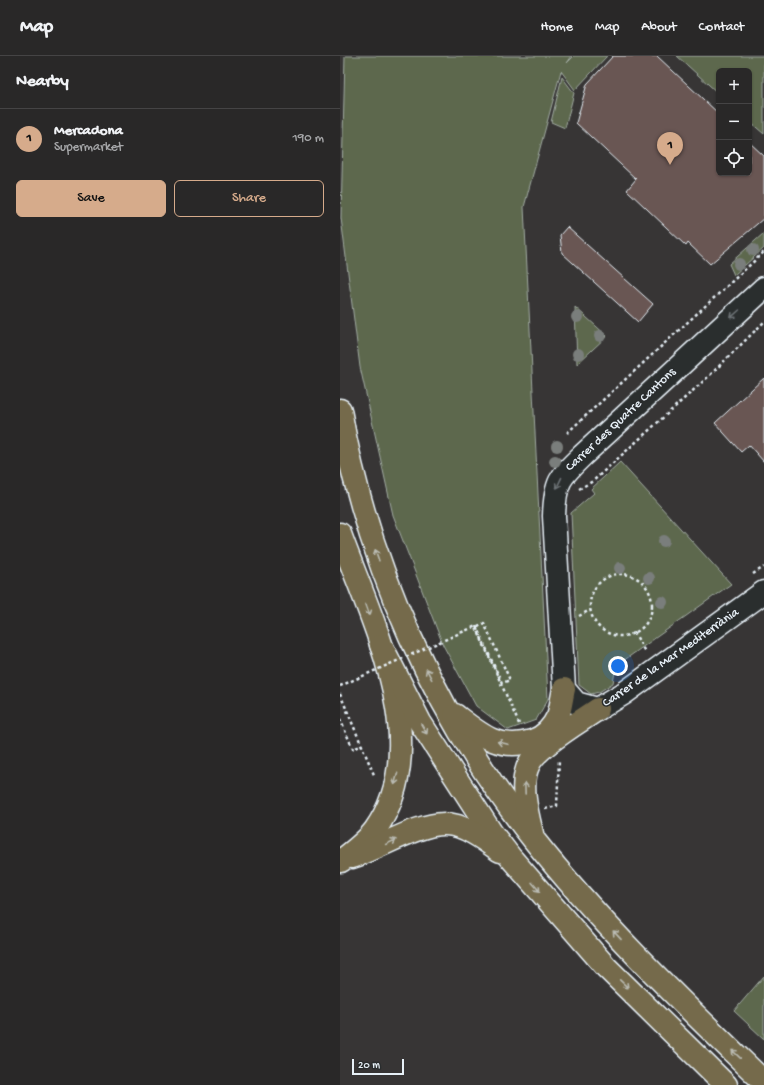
<!DOCTYPE html>
<html lang="en">
<head>
<meta charset="utf-8">
<style>
	:root { --surface:#292828; --page:#313030; --text:#f1f3f6; --muted:#a5a6a8; --line:#454445; --accent:#d6ab8b }
	body { margin:0; font-family:"Gochi Hand",sans-serif; background:var(--page); color:var(--text) }
	.controls { position:absolute; right:12px; top:12px; display:grid; overflow:hidden; border-radius:6px; box-shadow:0 1px 3px #0004 }
	.controls button { width:36px; height:36px; display:grid; place-items:center; padding:0; border:0; border-bottom:1px solid var(--line); background:var(--surface); color:var(--text); font:20px sans-serif }
	.scale { position:absolute; left:12px; bottom:10px; width:52px; box-sizing:border-box; padding-left:4px; border:2px solid #e8f1f8; border-top:0; font-size:11px; line-height:14px; white-space:nowrap; color:#e8f1f8; -webkit-text-stroke:3px #2a2d2e; paint-order:stroke }
	.you { position:absolute; left:278px; top:610px; width:14px; height:14px; margin:-10px; border:3px solid #fff; border-radius:50%; background:#1a73e8; box-shadow:0 0 0 6px #1a73e833 }
	.badge { display:grid; place-items:center; width:26px; height:26px; border-radius:50%; background:var(--accent); color:#111; font-size:13px; font-weight:700 }
	.pin { position:absolute; translate:-50% -33px; filter:drop-shadow(0 1px 2px #0008) }
	.pin::after { content:''; position:absolute; top:21px; width:14px; height:12px; background:inherit; clip-path:polygon(0 0,100% 0,50% 100%) }
	.list { margin:0; padding:0; list-style:none }
	h2 { display:flex; justify-content:space-between; align-items:center; height:52px; margin:0; padding:0 16px; font-size:17px }
	h2 small { font-size:13px; font-weight:400; color:var(--muted) }
	.list li { display:grid; grid-template-columns:26px 1fr auto; gap:12px; align-items:center; box-sizing:border-box; height:60px; padding:0 16px; border-top:1px solid var(--line) }
	.list b { display:block; font-size:15px; white-space:nowrap }
	.list p { margin:0; font-size:13px; white-space:nowrap; color:var(--muted) }
	.list em { font-size:13px; font-style:normal; color:var(--muted) }
	.actions { display:flex; gap:8px; padding:12px 16px }
	.actions a { flex:1; padding:9px 0; border:1px solid var(--accent); border-radius:6px; text-align:center; font-size:14px; color:var(--accent) }
	.actions .main { background:var(--accent); color:#111 }
	.icon { flex:none; width:22px; height:22px; fill:none; stroke:currentColor; stroke-width:2; stroke-linecap:round; stroke-linejoin:round }
	.map { position:relative; flex:none; width:424px; height:1029px; overflow:hidden }
	header { display:flex; align-items:center; gap:24px; box-sizing:border-box; height:56px; padding:0 20px; background:var(--surface); border-bottom:1px solid var(--line) }
	header strong { font-size:19px }
	nav { display:flex; gap:22px; margin-inline-start:auto; font-size:14px }
	main { display:flex }
	aside { flex:1; background:var(--surface) }
	.map>svg:first-child { display:block }
</style>
</head>
<body>
<header>
<strong>Map</strong>
<nav><a>Home</a><a>Map</a><a>About</a><a>Contact</a></nav>
</header>
<main>
<aside>
<h2>Nearby<small></small></h2>
<ul class="list">
<li><span class="badge">1</span><div><b>Mercadona</b><p>Supermarket</p></div><em>190 m</em></li>
</ul>
<div class="actions"><a class="main">Save</a><a>Share</a></div>
</aside>
<div class="map">
<svg width="424" height="1029" viewBox="0 0 424 1029">
	<rect width="100%" height="100%" fill="#373535"/>
	<filter id="ink" filterUnits="userSpaceOnUse"><feTurbulence type="fractalNoise" baseFrequency=".025" numOctaves="2"/><feDisplacementMap in="SourceGraphic" scale="8" xChannelSelector="R" yChannelSelector="G"/><feConvolveMatrix kernelMatrix="1 2 1 2 8 2 1 2 1" color-interpolation-filters="sRGB"/></filter>
	<g filter="url(#ink)">
		<g fill="#5d674e" stroke="#a2aca3">
			<polygon points="5,0 232,0 227,7 234,0 267,0 235,34 221,15 184,151 208,643 196,664 168,674 136,650 103,589 53,459 20,311 1,162"/>
			<polygon points="337,0 424,0 424,78 409,65 409,15 379,15 379,38"/>
			<polygon points="222,21 234,37 225,72 211,66"/>
			<polygon points="424,177 424,192 394,219 389,208"/>
			<polygon points="235,251 267,280 237,308"/>
			<polygon points="280,406 391,528 276,610 273,627 259,636 251,638 239,629 231,457 254,437 251,433"/>
			<polygon points="424,920 424,983 394,955"/>
		</g>
		<g fill="#695753" stroke="#e8f1f8">
			<polygon points="273,0 317,0 379,58 379,117 409,117 409,86 424,100 424,162 370,208 348,187 346,190 287,134 296,123 236,67 247,28"/>
			<polygon points="227,171 313,248 298,266 222,197 220,179"/>
			<polygon points="424,322 424,406 409,389 401,396 375,367"/>
		</g>
		<g fill="none" stroke-linecap="round" stroke-linejoin="round">
			<defs>
				<path id="minor" d="M 424,232 L 244,398 C 220,421 215,425 214,460 L 224,633 L 236,647 L 258,653 L 283,638 L 424,536"/>
				<g id="highway">
					<path d="M 0,354 C 27,510 96,660 194,784 C 263,871 344,948 424,1026"/>
					<path d="M 0,478 C 31,565 96,688 35,774 C 26,786 12,796 1,805"/>
					<polyline points="41,589 80,666 151,776 171,802 266,911 386,1029"/>
					<path d="M 115,659 C 141,679 159,695 192,685 C 204,681 213,671 218,660 C 221,652 222,641 224,633"/>
					<path d="M 192,777 C 187,757 179,727 189,708 C 197,690 241,665 258,653"/>
					<path d="M 12,801 C 38,793 79,767 105,768 C 124,768 145,784 160,795"/>
				</g>
			</defs>
			<use href="#minor" stroke="#e8f1f8" stroke-width="25"/>
			<use href="#highway" stroke="#e8f1f8" stroke-width="25"/>
			<g stroke="#e8f1f8" stroke-width="2.5" stroke-dasharray="3 3" stroke-linecap="butt">
				<polyline points="227,377 424,196"/>
				<polyline points="239,433 253,425 368,321 424,266"/>
				<polyline points="413,518 424,511"/>
				<circle cx="281" cy="549" r="31"/>
				<polyline points="239,560 250,554"/>
				<polyline points="136,570 162,627 170,624 144,567 136,571 179,668"/>
				<polyline points="294,576 305,596"/>
				<polyline points="0,638 35,721"/>
				<polyline points="0,663 13,693 23,689"/>
				<polyline points="205,753 217,750 219,703"/>
			</g>
			<use href="#minor" stroke="#2a2d2e" stroke-width="22"/>
			<use href="#highway" stroke="#756b4b" stroke-width="22"/>
			<polyline stroke="#e8f1f8" stroke-width="2.5" stroke-dasharray="3 3" stroke-linecap="butt" points="0,630 136,570"/>
		</g>
		<g fill="#7a7e7b">
			<circle cx="413" cy="194" r="6"/>
			<circle cx="399" cy="208" r="6"/>
			<circle cx="237" cy="261" r="6"/>
			<circle cx="260" cy="280" r="6"/>
			<circle cx="238" cy="298" r="6"/>
			<circle cx="217" cy="390" r="6"/>
			<circle cx="215" cy="405" r="6"/>
			<circle cx="324" cy="485" r="6"/>
			<circle cx="280" cy="512" r="6"/>
			<circle cx="309" cy="522" r="6"/>
			<circle cx="322" cy="546" r="6"/>
		</g>
		<defs><path id="oneway-shaft" d="M-6 0H5M1.5-3L5.5 0L1.5 3" fill="none" stroke-width="1.6" stroke-linecap="round" stroke-linejoin="round"/></defs>
		<g stroke="#6c7275">
			<use href="#oneway-shaft" transform="translate(395 258) rotate(138)"/>
			<use href="#oneway-shaft" transform="translate(219 427) rotate(115)"/>
		</g>
		<g stroke="#babbb3">
			<use href="#oneway-shaft" transform="translate(37 499) rotate(-109)"/>
			<use href="#oneway-shaft" transform="translate(28 554) rotate(70)"/>
			<use href="#oneway-shaft" transform="translate(89 618) rotate(-117)"/>
			<use href="#oneway-shaft" transform="translate(84 673) rotate(59)"/>
			<use href="#oneway-shaft" transform="translate(163 687) rotate(-166)"/>
			<use href="#oneway-shaft" transform="translate(56 723) rotate(105)"/>
			<use href="#oneway-shaft" transform="translate(185 732) rotate(-92)"/>
			<use href="#oneway-shaft" transform="translate(51 786) rotate(-25)"/>
			<use href="#oneway-shaft" transform="translate(196 831) rotate(49)"/>
			<use href="#oneway-shaft" transform="translate(277 879) rotate(-133)"/>
			<use href="#oneway-shaft" transform="translate(284 928) rotate(44)"/>
			<use href="#oneway-shaft" transform="translate(396 998) rotate(-136)"/>
		</g>
	</g>
	<g text-anchor="middle" dominant-baseline="central" stroke-width="3" stroke-linejoin="round" paint-order="stroke">
		<g font-size="13" fill="#e8f1f8" stroke="#2a2d2e">
			<text transform="translate(281 364) rotate(-43)">Carrer des Quatre Cantons</text>
			<text transform="translate(331 602) rotate(-35)">Carrer de la Mar Mediterrània</text>
		</g>
	</g>
</svg>
<div class="controls">
<button>+</button>
<button>−</button>
<button><svg class="icon" aria-label="locate" viewBox="0 0 24 24"><circle cx="12" cy="12" r="6"/><path d="M12 2v4M12 18v4M2 12h4M18 12h4"/></svg></button>
</div>
<div class="scale">20 m</div>
<div class="you"></div>
<div class="pin badge" style="left:330px;top:109px">1</div>
</div>
</main>
</body>
</html>
